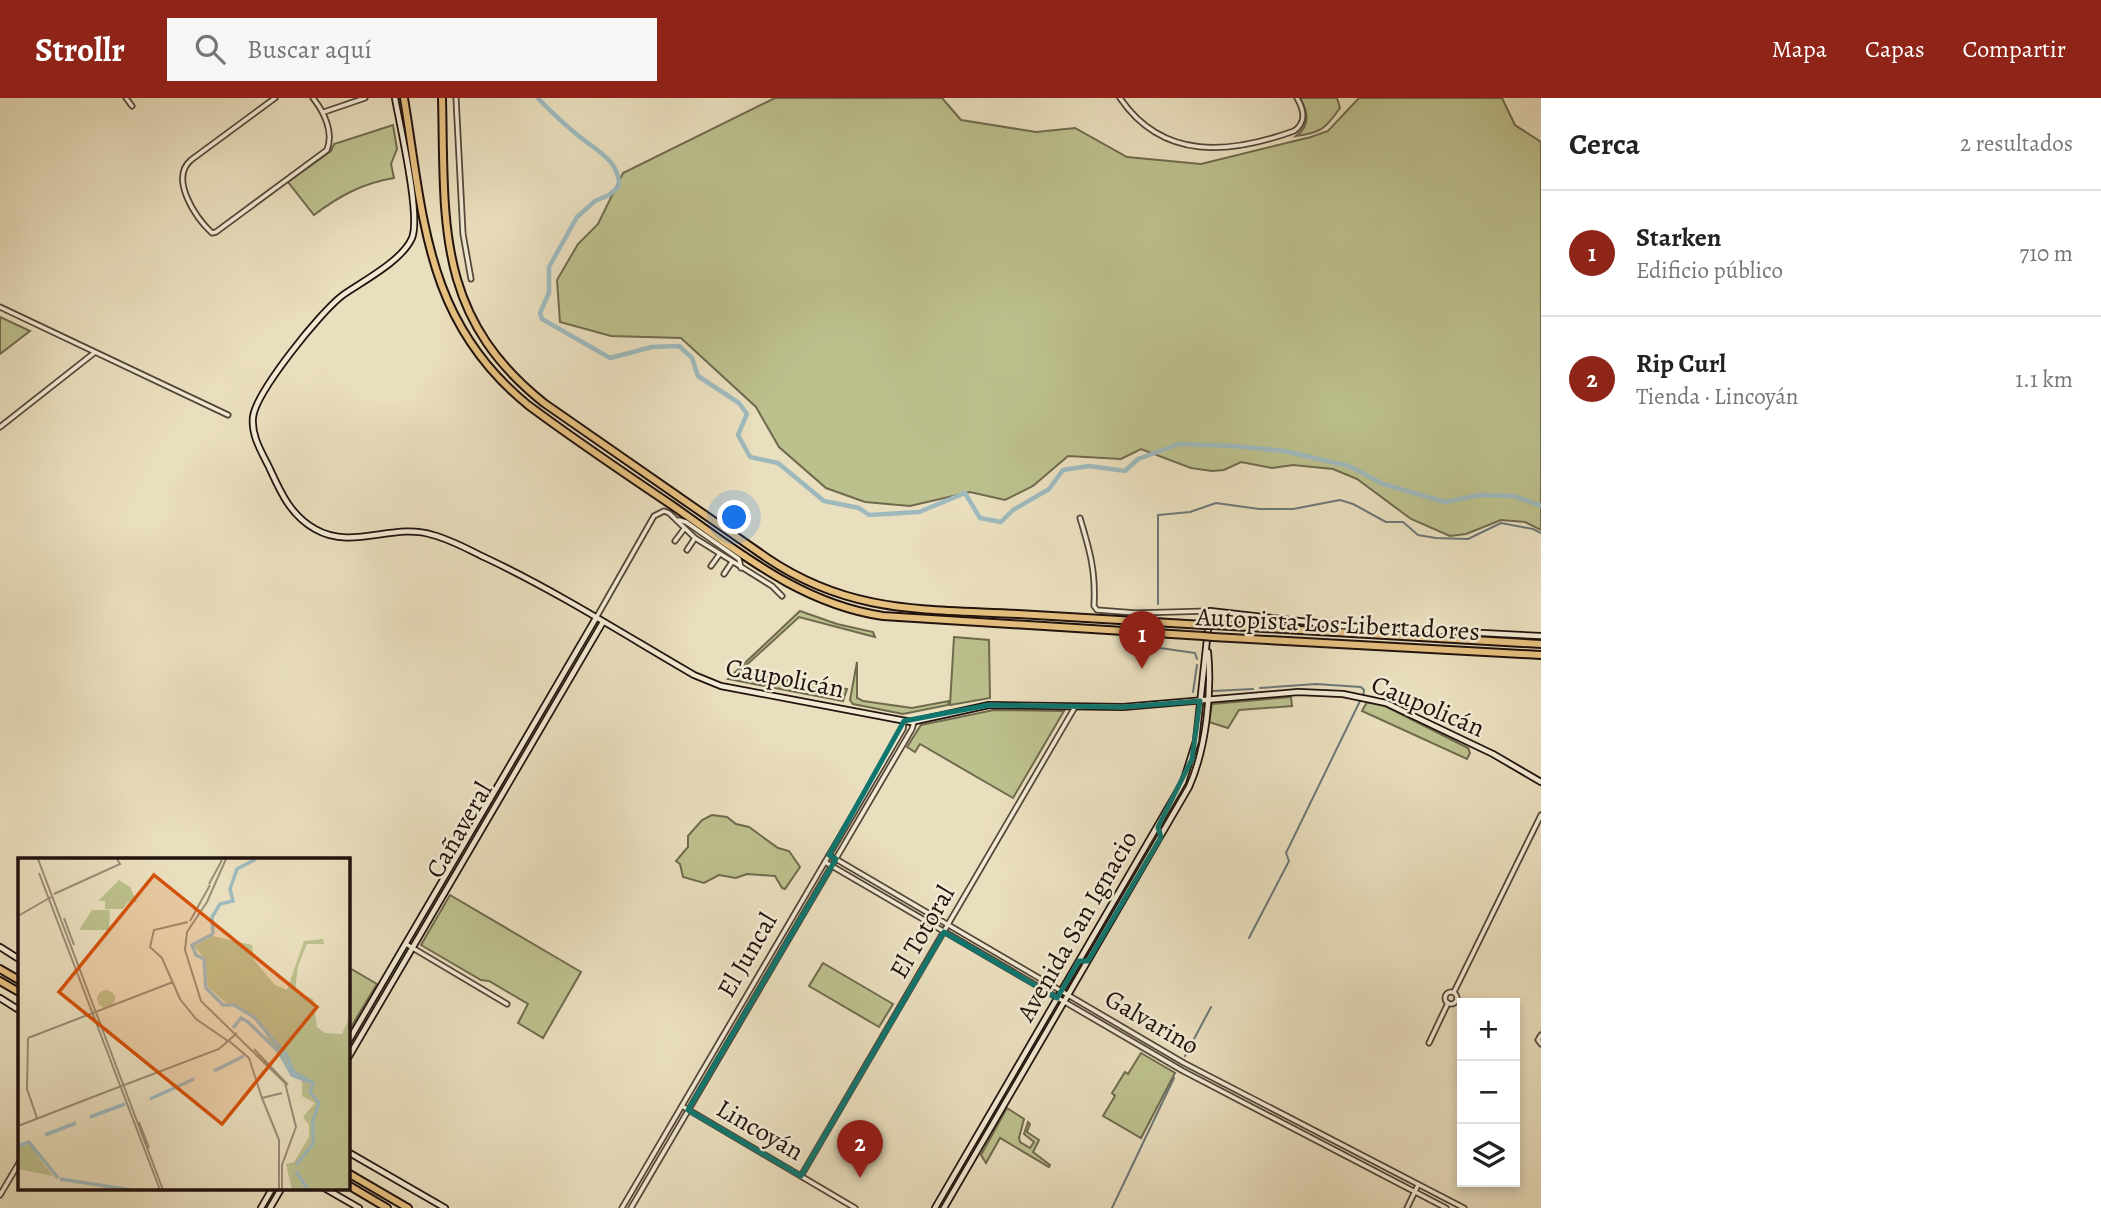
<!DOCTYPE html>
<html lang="es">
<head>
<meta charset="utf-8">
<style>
	:root { --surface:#fff; --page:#f6f6f6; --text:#222; --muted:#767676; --line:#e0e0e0; --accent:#8f2418 }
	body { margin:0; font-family:Alegreya,serif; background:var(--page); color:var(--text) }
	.controls { position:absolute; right:21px; bottom:21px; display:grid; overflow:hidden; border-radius:0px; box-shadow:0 4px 10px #0003 }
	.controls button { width:63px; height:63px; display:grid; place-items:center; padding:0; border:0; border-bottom:2px solid var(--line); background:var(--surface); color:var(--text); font:35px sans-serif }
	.you { position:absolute; left:735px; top:420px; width:24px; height:24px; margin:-18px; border:5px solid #fff; border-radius:50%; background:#1a73e8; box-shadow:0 0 0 10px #1a73e833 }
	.badge { display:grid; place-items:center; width:46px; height:46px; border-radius:50%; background:var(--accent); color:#fff; font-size:23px; font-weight:700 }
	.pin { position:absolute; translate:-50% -58px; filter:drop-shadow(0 2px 4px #0008) }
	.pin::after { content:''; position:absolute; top:37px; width:24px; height:21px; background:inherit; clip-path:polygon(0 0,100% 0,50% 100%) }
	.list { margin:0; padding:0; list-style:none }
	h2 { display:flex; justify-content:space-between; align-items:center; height:91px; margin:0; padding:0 28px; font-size:30px }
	h2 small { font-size:23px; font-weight:400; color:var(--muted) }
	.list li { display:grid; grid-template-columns:46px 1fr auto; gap:21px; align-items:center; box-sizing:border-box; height:126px; padding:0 28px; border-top:2px solid var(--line) }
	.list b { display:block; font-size:26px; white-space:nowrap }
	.list p { margin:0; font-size:23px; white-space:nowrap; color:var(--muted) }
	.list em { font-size:23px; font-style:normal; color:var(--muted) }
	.icon { flex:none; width:38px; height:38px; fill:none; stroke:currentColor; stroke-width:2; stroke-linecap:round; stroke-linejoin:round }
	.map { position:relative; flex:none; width:1541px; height:1110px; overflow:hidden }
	header { display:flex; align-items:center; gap:42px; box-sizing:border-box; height:98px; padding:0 35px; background:var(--accent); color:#fff }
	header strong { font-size:33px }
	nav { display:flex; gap:38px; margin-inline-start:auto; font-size:24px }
	.search { width:490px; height:63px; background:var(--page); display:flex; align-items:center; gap:18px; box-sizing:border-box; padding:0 24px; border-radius:0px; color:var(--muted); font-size:26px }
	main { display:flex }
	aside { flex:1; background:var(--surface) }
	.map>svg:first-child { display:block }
</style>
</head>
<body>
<header>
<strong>Strollr</strong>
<div class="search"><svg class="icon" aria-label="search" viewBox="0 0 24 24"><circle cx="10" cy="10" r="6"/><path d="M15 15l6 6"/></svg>Buscar aquí</div>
<nav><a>Mapa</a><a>Capas</a><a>Compartir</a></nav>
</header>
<main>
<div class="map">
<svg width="1541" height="1110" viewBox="0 0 1541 1110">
	<rect width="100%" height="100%" fill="#e9debd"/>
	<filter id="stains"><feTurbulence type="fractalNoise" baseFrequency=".00286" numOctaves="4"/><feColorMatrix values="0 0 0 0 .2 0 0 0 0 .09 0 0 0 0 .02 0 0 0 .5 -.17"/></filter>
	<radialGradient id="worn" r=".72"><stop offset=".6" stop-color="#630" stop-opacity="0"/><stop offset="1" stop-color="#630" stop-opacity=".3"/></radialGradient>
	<g fill="#bcc08d" stroke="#6f6a4e" stroke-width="2">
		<polygon points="775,0 942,0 961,22 1036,34 1075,30 1127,59 1201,66 1311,39 1328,33 1359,0 1502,0 1515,27 1541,44 1541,432 1525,424 1501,422 1466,436 1450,438 1411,421 1357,381 1333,371 1293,367 1272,370 1241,364 1224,372 1212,373 1191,370 1141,351 1121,361 1068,358 1033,388 1005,402 970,394 910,408 865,404 826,390 779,349 756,309 681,240 611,238 560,224 557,182 578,146 598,126 623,75"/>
		<path d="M 1300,0 L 1337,0 L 1340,10 C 1326,30 1321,35 1296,38 C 1311,27 1308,14 1300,0 Z"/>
		<path d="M 393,27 L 397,51 L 391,66 L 394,80 C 363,85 339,98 314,117 L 288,84 L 331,53 L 334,46 Z"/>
		<polygon points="0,219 30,233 0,256"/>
		<polygon points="800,513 837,526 873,534 875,539 799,519 741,572 744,575 847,591 843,603 728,581"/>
		<polygon points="954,539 989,542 990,600 950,607"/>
		<polygon points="857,564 857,600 863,603 912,610 949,603 948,607 903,616 853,606 850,602"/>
		<polygon points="1291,599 1292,608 1239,612 1228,630 1209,624 1212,606"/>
		<polygon points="1367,604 1383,607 1468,650 1470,655 1467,661 1362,613"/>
		<polygon points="994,612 1064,613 1013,700 920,646 915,654 907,649 921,627"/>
		<polygon points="712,717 727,719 736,726 749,729 778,750 789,753 800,769 785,791 782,790 775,778 747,776 736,780 719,777 704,785 683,779 680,766 676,763 688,749 688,738 702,722"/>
		<polygon points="450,797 581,874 543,940 518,925 528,906 489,883 481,882 421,847"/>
		<polygon points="823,865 893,906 879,929 809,888"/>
		<polygon points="348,869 377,886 348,934"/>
		<polygon points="1141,955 1175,975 1141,1040 1103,1018 1115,998 1112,995 1125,974 1128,976"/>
		<polygon points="1007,1010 1024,1021 1019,1040 1020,1044 1030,1050 1034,1044 1024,1036 1028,1024 1030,1026 1027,1034 1039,1042 1033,1054 1050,1067 1049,1069 1000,1040 986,1065 981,1057"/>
	</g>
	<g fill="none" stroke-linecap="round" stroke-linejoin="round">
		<g stroke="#6c7777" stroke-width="2">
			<polyline points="1158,506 1158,417 1190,414 1216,405 1259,411 1293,411 1340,402 1353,406 1386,424 1403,424 1418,437 1436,440 1468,441 1501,425 1533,431 1541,435"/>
			<polyline points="1142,544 1146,548 1195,555 1197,561"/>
			<polyline points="1260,590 1316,586 1361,589 1364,592 1363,598"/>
			<polyline points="1213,593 1253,591"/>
			<polyline points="1193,594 1197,567"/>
			<polyline points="1249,840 1289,763 1286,755 1360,603"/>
			<polyline points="1185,958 1211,909"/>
			<polyline points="1112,1110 1174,980"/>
		</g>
		<path stroke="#9eb9bd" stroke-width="4.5" d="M 538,0 C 549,12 562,24 575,35 C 592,50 620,61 619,88 L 609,97 L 595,103 L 577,119 L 549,169 L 549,195 L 540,215 L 542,221 L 610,260 L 652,249 L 679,248 L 692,260 L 698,278 L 739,305 L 747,316 L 738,337 L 750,359 L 778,365 L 824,403 L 859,410 L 869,417 L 919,414 L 965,395 L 980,420 L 1001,424 L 1013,412 L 1049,391 L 1063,372 L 1089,368 L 1125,373 L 1138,361 L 1179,346 L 1233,348 L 1284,353 L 1349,368 L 1383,386 L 1445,404 L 1480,397 L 1514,398 L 1541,408"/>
		<defs>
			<g id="street">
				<polyline points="126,0 132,8"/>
				<path d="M 275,0 L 191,62 C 169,81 196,120 212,135 L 216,134 L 327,52 C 334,34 324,14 313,0"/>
				<polyline points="456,0 463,136 471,181"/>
				<path d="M 1120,0 C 1163,63 1230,56 1294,33 C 1307,24 1304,12 1297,0"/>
				<polyline points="324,14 365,0"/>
				<polyline points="0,209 228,317"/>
				<polyline points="0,329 94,255"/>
				<path d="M 1080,420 C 1090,453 1096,474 1094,508 L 1097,512 L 1136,515 L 1209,513"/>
				<polyline points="679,422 686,424 739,461 741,470"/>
				<polyline points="675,443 684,431"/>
				<polyline points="687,452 695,440"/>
				<polyline points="711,468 719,457"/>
				<polyline points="724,476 732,464"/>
				<polyline points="596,520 654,418 664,413 669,415 695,440 772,488 782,498"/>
				<polyline points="829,757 1184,965 1464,1110"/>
				<polyline points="825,764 1183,973 1446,1110"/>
				<polyline points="406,846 507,906"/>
				<circle cx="1451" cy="900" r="6"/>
				<polyline points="1454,894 1541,717"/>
				<polyline points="1541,937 1538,942 1541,946"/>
				<polyline points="1429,945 1448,905"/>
				<polyline points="682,1008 855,1110"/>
				<polyline points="801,1078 1075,609"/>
				<polyline points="0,1097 19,1065"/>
				<polyline points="622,1110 903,631 904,623"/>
				<polyline points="631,1110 912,631 914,624"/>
				<polyline points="1407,1110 1418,1087"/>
			</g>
			<g id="secondary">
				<path d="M 395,0 C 400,28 421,118 412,140 C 402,163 363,183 343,197 C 321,213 256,294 253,319 C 251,337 261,353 269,369 C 280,393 290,417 315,431 C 353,453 393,424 433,437 C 452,442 469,452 486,460 C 558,494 625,537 694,577 L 721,588 L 911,624 L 989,607 L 1123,609 L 1298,594 L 1343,596 L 1386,605 L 1493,656 L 1541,684"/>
				<polyline points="0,849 19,861"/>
				<polyline points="0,900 19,912"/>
				<polyline points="348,944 596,520"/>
				<polyline points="348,960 603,524"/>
				<polyline points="348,1054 445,1110"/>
				<polyline points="326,1091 359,1110"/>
				<polyline points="261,1110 272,1091"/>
				<polyline points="270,1110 281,1091"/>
				<polyline points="935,1110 1183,684 1196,643 1210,513 1344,528 1541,538"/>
				<path d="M 944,1110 L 1189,689 C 1206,651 1212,595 1208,554"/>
			</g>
			<g id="highway">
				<path d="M 404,0 C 424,121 425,223 528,307 C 575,342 624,375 673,408 C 739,454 801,506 883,518 L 1203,538"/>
				<path d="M 442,0 C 445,125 435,218 544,305 L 767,460 C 850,516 923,511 1018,516 C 1080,520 1142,523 1204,527"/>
				<polyline points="1214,527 1541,546"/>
				<polyline points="1213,539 1541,557"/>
				<polyline points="0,871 19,882"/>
				<polyline points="0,883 19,894"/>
				<polyline points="348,1075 408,1110"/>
				<polyline points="348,1087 387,1110"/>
			</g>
		</defs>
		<use href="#street" stroke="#54463a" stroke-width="7"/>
		<use href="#secondary" stroke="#22130e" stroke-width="8"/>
		<use href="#highway" stroke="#22130e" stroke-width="10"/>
		<use href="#street" stroke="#f1ead4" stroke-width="3.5"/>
		<use href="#secondary" stroke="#f1ead4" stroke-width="4.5"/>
		<use href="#highway" stroke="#e4bf7e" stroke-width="6"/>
		<defs>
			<g id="highway-bridge">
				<polyline points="1204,527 1214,527"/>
				<polyline points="1203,538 1213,539"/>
			</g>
		</defs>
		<use href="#highway-bridge" stroke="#22130e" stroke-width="10" stroke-linecap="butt"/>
		<use href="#highway-bridge" stroke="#e4bf7e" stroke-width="6"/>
	</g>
	<path fill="none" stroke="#0f766e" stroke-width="5" stroke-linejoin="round" d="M 1200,603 L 1192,661 L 1158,729 L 1161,739 L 1088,863 L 1079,863 L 1057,900 L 944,834 L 801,1078 L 688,1012 L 836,761 L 829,757 L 904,623 L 989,607 L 1123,609 Z"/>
	<g text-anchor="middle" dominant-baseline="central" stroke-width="5" stroke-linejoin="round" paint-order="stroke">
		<g font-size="26" fill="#22130e" stroke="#f1ead4">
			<text transform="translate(1338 526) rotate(3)">Autopista Los Libertadores</text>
			<text transform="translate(785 580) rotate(11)">Caupolicán</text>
			<text transform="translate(1428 608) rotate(23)">Caupolicán</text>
			<text transform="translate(459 732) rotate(-60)">Cañaveral</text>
			<text transform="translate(1077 828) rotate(-60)">Avenida San Ignacio</text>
			<text transform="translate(922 834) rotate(-60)">El Totoral</text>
			<text transform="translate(747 857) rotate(-60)">El Juncal</text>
			<text transform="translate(1152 924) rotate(30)">Galvarino</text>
			<text transform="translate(760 1032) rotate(30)">Lincoyán</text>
		</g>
	</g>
	<g transform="translate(18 760)">
		<rect width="332" height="332" fill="#e9debd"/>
		<path d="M 101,22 L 112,29 L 119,44 L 110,44 L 105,51 L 87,51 L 87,43 L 80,43 ZM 74,52 L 92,52 L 91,72 L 61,72 ZM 195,78 L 234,87 L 236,102 L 257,127 L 269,132 L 286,83 L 305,81 L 306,86 L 289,86 L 280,108 L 277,133 L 295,141 L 299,169 L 307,175 L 324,176 L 332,158 L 332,332 L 274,332 L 268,306 L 276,304 L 291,279 L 291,267 L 285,259 L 297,245 L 284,238 L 284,222 L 252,187 L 245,170 L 226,152 L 208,145 L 190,129 L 187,101 L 176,88 ZM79 141a9 9 0 1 1 18 0a9 9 0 1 1-18 0ZM 12,286 L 21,300 L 35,318 L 0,311 L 0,290 Z" fill="#bcc08d"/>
		<path fill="none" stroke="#9eb9bd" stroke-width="3.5" d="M 195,76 L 174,87 L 178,97 L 186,101 L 188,130 L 205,147 L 216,147 L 236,159 L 269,198 L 275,213 L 295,225 L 292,234 L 301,245 L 295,262 L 295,286 L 278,307M 195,76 L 194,59 L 202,46 L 215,43 L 212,31 L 219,11 L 238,1M 215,170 L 223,160 L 230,164 L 261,194 L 274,217 L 292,224M 196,213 L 226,198M 132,241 L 176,221M 72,259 L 107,246M 27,277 L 58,265M 0,288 L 11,284 L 40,320M 278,313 L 290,332M 42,321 L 113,332"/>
		<path fill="none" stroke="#998d77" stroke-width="2" d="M 20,1 L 145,332M 208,1 L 189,44 L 169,74 L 167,92 L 183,143 L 267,225 L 278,269 L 264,307 L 264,332M 21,15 L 142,332M 191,26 L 204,2M 36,36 L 102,6 L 99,1M 0,58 L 33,39M 46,60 L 56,87M 172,63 L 192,27M 170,64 L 136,72 L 132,89 L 144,100 L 162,141 L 178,161 L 210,183M 10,180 L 155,124M 10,180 L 9,231 L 19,260M 211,183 L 231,200 L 244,240 L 264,235M 236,191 L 270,227M 80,237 L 201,191 L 219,175M 244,240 L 261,282 L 261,332M 121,264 L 131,290M 0,268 L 80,237"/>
		<path fill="#d4520c" fill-opacity="0.15" stroke="#d4520c" stroke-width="3.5" d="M 136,17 L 299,149 L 204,266 L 41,134 Z"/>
		<rect width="332" height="332" fill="none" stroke="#22130e" stroke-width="3.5"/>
	</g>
	<rect width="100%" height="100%" filter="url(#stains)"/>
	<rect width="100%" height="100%" fill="url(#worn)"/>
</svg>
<div class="controls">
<button>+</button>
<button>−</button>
<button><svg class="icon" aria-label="layers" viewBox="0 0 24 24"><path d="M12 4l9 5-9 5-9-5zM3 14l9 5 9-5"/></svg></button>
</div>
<div class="you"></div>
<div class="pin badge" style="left:1142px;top:571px">1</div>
<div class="pin badge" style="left:860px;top:1080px">2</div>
</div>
<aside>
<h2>Cerca<small>2 resultados</small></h2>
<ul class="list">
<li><span class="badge">1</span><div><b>Starken</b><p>Edificio público</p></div><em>710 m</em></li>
<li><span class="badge">2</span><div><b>Rip Curl</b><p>Tienda · Lincoyán</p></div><em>1.1 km</em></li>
</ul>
</aside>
</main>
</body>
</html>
